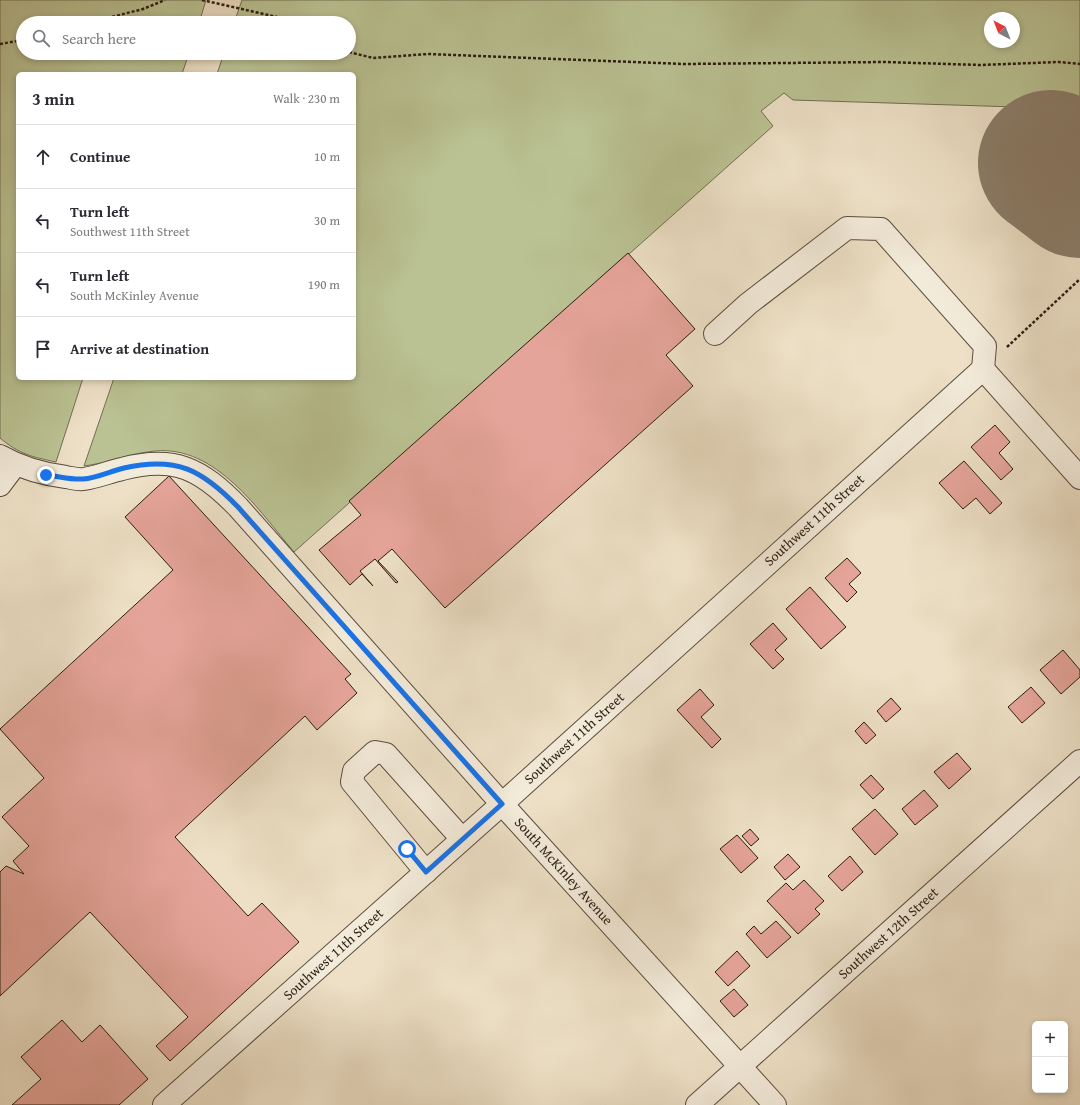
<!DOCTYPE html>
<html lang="en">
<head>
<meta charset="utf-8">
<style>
	:root { --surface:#fff; --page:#f2f2f3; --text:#2b2b33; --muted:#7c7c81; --line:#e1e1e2 }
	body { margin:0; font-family:"Gentium Book Plus",serif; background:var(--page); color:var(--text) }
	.controls { position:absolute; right:12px; bottom:12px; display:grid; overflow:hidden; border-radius:6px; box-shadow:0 2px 6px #0003 }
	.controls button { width:36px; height:36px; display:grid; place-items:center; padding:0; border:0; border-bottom:1px solid var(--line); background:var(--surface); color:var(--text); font:20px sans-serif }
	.compass { position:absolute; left:984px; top:12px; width:36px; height:36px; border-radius:50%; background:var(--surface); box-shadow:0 2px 6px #0003; rotate:318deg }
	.stop { position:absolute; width:12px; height:12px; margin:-9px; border:3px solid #1a73e8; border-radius:50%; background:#fff }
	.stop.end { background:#1a73e8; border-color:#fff; box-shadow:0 1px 4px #0008 }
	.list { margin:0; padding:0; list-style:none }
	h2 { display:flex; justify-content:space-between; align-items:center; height:52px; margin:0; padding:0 16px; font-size:17px }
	h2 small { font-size:13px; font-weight:400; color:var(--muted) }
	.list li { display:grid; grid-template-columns:26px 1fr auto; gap:12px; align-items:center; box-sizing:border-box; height:64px; padding:0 16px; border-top:1px solid var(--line) }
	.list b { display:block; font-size:15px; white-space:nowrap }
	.list p { margin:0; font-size:13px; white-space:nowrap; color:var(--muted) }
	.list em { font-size:13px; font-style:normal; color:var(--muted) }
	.icon { flex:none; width:22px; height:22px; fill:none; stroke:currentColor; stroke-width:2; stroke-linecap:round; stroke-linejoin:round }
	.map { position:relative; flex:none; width:1080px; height:1105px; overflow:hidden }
	.search { position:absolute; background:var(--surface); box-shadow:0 2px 6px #0003; left:16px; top:16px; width:340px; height:44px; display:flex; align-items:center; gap:10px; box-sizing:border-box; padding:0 14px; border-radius:22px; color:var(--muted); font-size:15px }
	.panel { position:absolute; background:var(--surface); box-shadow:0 2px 6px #0003; left:16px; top:72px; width:340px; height:308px; border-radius:6px }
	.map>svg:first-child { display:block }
</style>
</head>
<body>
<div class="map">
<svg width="1080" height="1105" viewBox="0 0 1080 1105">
	<rect width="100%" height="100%" fill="#ede0c6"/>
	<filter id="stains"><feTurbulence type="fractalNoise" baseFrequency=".005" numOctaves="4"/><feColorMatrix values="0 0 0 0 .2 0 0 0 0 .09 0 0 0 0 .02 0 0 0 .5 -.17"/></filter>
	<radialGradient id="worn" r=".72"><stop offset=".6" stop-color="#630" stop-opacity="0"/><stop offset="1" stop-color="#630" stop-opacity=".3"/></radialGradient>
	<g fill="#bac293" stroke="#726f52" fill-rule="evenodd">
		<path d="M 0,0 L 206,0 L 199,23 L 23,23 L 23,53 L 189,53 L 182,74 L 18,74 L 18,378 L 83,378 L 56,462 C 32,457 19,454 0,438 Z"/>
		<path d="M 242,0 L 1080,0 L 1080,109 L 793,100 L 784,93 L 761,111 L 773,126 L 294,552 C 259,511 216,445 155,451 C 131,453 108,463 84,466 L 114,378 L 354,378 L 354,74 L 217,74 L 224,53 L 349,53 L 349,23 L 234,23 ZM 990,18 L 1014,18 L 1014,42 L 990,42 Z"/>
	</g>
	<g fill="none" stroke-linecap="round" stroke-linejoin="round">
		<polyline stroke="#8c7e6b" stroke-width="146" points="1051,163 1080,185"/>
	</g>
	<g fill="#e5a499" stroke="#2a1c10">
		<polygon points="628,253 695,329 666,355 693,386 445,608 392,549 378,561 398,582 396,583 375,559 360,571 373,586 362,574 350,585 319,550 361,515 349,501"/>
		<polygon points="995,425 1010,442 999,453 1013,469 1001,480 971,447"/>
		<polygon points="964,461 1002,503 990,514 976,498 963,509 939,483"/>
		<polygon points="169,476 351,674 345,679 357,693 317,730 305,716 175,837 248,916 262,903 299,942 170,1061 156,1046 188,1017 90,912 0,996 0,872 6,866 24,874 13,861 29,846 2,817 44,778 0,729 173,570 125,517"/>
		<polygon points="847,558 861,573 849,584 857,592 847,602 825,578"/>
		<polygon points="810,587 846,627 821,649 786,609"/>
		<polygon points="773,623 787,639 775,650 784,659 773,669 750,644"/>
		<polygon points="1063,650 1080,670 1080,677 1061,694 1040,670"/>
		<polygon points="1031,687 1045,703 1022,723 1008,707"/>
		<polygon points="700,689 714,705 701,717 721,739 712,748 677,710"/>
		<polygon points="891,698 901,709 886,722 877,711"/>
		<polygon points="864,722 876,735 866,744 855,731"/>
		<polygon points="957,753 971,769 949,789 934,772"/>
		<polygon points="871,775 884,789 873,799 860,785"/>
		<polygon points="924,790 938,806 915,825 902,809"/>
		<polygon points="875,809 898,834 875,855 852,829"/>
		<polygon points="750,829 759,839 751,846 742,836"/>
		<polygon points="737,835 758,858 741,873 720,849"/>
		<polygon points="788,854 800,867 785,880 774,867"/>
		<polygon points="850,856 863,872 842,891 828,876"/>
		<polygon points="804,880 824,901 815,909 820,914 798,934 767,901 786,883 793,890"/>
		<polygon points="776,921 791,937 767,958 746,934 754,926 761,934"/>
		<polygon points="737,951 750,966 728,986 715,972"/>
		<polygon points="734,989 748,1005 734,1017 720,1001"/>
		<polygon points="62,1020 82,1042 100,1025 148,1079 119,1105 12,1105 41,1079 21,1057"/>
	</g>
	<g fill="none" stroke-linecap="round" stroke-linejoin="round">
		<defs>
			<g id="minor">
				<polyline points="715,334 748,304 847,228 881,229 985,346 983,369"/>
				<polyline points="983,369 1080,478"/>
				<path d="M 0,456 C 21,468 42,474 66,477 C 72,478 78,480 84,479 C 97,477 109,472 122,469 C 175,455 201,469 238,507 L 502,804 L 775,1105"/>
				<polyline points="0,485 15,465"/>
				<polyline points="426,872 352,782 354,771 375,752 386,754 462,839"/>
				<polyline points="164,1105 502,804 983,369"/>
				<polyline points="697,1105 1080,761"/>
			</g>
		</defs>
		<use href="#minor" stroke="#5b4d3e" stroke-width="24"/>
		<g stroke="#2a1c10" stroke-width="2.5" stroke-dasharray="3 2" stroke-linecap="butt">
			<polyline points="202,0 277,17 287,23"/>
			<polyline points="88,23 143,9 165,0"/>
			<polyline points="0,44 23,40"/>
			<polyline points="349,52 373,58 428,54 684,64 884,62 980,65 1059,62 1080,64"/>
			<polyline points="1007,347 1080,279"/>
		</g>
		<use href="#minor" stroke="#f3ebda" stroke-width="22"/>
	</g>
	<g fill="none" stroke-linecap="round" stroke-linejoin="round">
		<path stroke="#1a73e8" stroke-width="5" d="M 46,475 C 58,476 71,480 83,479 C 97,478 111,471 124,468 C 177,456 202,470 238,507 L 502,804 L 426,872 L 407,849"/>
	</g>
	<g text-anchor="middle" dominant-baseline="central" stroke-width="3" stroke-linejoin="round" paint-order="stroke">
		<g font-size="14" fill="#2a1c10" stroke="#f3ebda">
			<text transform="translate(814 520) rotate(-42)">Southwest 11th Street</text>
			<text transform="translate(574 738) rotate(-42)">Southwest 11th Street</text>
			<text transform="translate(564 871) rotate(48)">South McKinley Avenue</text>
			<text transform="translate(888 933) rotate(-42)">Southwest 12th Street</text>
			<text transform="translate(333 954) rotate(-42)">Southwest 11th Street</text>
		</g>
	</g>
	<rect width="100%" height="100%" filter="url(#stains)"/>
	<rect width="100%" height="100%" fill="url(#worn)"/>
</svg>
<div class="controls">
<button>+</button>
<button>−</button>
</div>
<svg class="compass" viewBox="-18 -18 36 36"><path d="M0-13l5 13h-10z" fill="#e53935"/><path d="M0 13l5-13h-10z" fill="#7c7c81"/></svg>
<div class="stop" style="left:407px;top:849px"></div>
<div class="stop end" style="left:46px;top:475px"></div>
<div class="search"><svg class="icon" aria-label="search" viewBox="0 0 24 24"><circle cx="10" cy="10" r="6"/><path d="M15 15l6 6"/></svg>Search here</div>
<section class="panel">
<h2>3 min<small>Walk · 230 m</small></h2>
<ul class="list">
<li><svg class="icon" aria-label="ahead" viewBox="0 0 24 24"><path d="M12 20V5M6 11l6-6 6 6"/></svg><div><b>Continue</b></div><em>10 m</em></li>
<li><svg class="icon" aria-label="left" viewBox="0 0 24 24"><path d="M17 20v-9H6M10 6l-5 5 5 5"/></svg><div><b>Turn left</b><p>Southwest 11th Street</p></div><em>30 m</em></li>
<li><svg class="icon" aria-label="left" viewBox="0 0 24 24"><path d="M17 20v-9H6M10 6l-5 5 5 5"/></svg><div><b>Turn left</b><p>South McKinley Avenue</p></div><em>190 m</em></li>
<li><svg class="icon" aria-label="arrive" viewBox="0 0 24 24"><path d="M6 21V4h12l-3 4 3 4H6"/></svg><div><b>Arrive at destination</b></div></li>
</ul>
</section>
</div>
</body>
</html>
